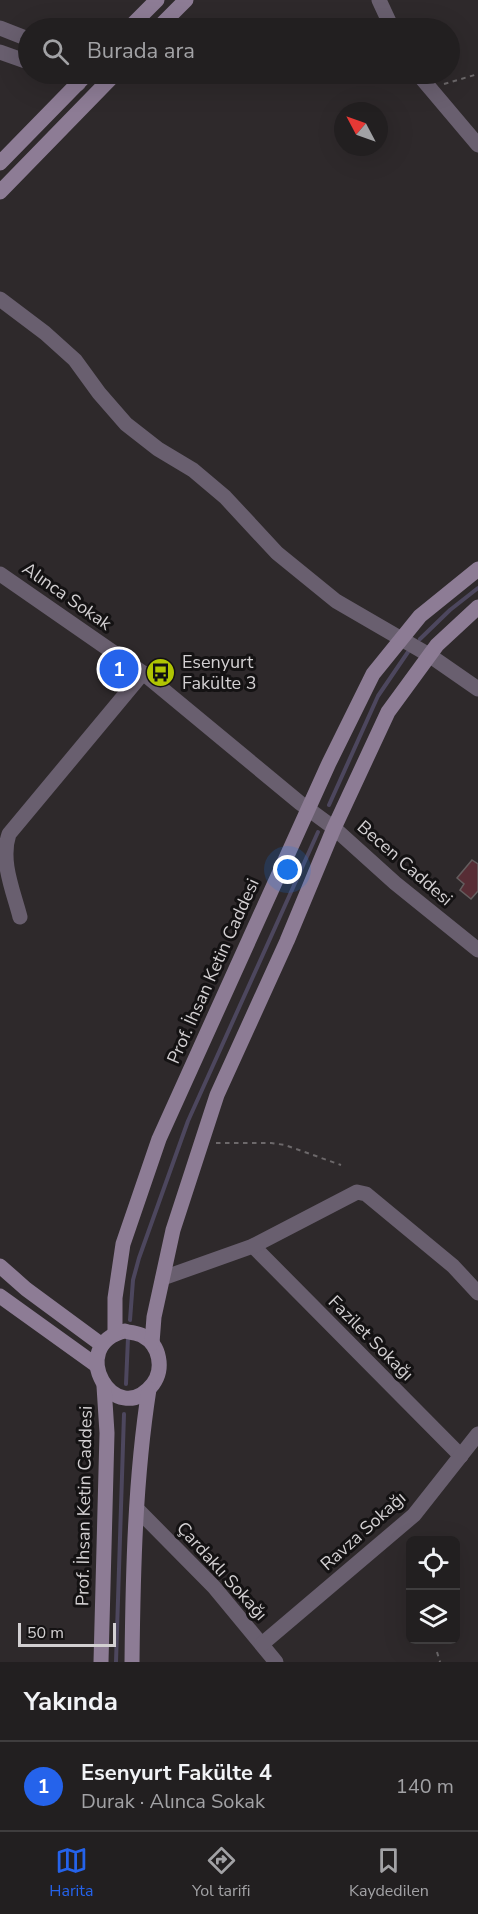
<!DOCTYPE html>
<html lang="tr">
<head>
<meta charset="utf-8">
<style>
	:root { --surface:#221f20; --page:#2a2729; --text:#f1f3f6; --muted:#a2a2a5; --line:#3f3d3e; --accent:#2563eb }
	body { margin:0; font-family:"Nunito Sans",sans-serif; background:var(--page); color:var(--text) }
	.controls { position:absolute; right:18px; bottom:18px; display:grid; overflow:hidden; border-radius:9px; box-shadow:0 6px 24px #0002 }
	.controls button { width:54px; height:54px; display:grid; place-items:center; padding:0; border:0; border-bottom:2px solid var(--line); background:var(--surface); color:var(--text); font:30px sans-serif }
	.compass { position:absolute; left:334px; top:102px; width:54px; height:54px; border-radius:50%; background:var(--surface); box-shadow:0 6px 24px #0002; rotate:311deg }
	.scale { position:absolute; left:18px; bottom:15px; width:98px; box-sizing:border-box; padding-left:6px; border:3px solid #d3d0d2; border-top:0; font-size:16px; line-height:21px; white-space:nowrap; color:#d3d0d2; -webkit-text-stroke:4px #141213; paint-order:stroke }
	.you { position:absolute; left:288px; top:870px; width:21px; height:21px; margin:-15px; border:4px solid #fff; border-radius:50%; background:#1a73e8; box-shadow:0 0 0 9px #1a73e833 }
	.badge { display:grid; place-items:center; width:39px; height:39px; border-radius:50%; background:var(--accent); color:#fff; font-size:20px; font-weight:700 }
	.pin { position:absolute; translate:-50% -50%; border:3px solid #fff; box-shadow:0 2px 6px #0006 }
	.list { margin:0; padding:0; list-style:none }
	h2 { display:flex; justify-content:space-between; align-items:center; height:78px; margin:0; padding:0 24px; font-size:26px }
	h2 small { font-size:20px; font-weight:400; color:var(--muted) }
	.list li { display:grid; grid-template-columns:39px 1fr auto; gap:18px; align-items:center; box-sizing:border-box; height:90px; padding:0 24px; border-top:2px solid var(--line) }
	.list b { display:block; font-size:22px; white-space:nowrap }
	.list p { margin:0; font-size:20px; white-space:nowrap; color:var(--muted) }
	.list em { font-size:20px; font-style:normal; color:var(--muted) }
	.icon { flex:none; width:33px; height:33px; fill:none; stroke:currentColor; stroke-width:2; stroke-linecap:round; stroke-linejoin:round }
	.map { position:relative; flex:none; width:478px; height:1662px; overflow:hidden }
	.search { position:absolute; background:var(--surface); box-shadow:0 6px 24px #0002; left:18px; right:18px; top:18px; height:66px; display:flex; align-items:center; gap:15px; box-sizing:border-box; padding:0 21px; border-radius:33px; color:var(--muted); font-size:22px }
	.sheet { height:168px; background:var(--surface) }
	nav { display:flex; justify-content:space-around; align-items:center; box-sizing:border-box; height:84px; border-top:2px solid var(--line); background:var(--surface); font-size:16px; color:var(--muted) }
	nav a { display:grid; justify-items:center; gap:3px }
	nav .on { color:var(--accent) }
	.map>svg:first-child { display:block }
</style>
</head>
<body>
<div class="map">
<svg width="478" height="1662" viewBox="0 0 478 1662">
	<rect width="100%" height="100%" fill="#2e292b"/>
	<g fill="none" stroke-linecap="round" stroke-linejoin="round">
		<g stroke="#4d475e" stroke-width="4">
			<polyline points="420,639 450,610 478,588"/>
			<polyline points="329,805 378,696 408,652"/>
			<polyline points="130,1320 133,1280 139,1258 188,1121 318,832"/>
			<polyline points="126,1384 128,1338"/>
			<polyline points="116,1662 124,1414"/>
		</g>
	</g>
	<polygon fill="#572d35" stroke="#645d5e" stroke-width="1.5" points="472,860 478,864 478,891 471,899 460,890 464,884 457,878"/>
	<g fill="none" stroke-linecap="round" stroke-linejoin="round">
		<g stroke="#6c686a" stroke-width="2" stroke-dasharray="4.5 4.5" stroke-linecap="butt">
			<polyline points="444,84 478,74"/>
			<polyline points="216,1143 271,1143 285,1145 341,1165"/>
			<polyline points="437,1652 440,1662"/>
		</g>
		<g stroke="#695f6f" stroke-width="15">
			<polyline points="379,0 392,28"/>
			<polyline points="0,28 28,39"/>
			<polyline points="0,52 28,62"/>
			<polyline points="60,74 73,78 78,84"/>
			<polyline points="418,74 478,145"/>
			<polyline points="0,299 45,333 75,360 99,393 126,424 158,449 193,470 225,497 277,553 336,601 429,655 478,689"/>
			<polyline points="0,574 143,673 300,803 334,828 395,883 478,950"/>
			<path d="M 20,917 C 13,890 0,861 9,834 L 143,673"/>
			<polyline points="253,1246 461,1456"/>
			<polyline points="163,1278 253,1246 357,1192 366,1194 453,1266 478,1293"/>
			<polyline points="137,1509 214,1587 276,1662"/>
			<polyline points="262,1644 414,1515 478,1434"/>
		</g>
		<g stroke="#8d7c95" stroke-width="15">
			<polyline points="129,28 157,0"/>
			<polyline points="158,28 186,0"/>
			<polyline points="0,163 87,74"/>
			<polyline points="0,192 115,74"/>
			<polyline points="0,1266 26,1289 102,1345"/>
			<polyline points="0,1296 96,1365"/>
			<path d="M 125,1331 C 131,1333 138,1333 143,1336 C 160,1345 164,1369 153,1384 C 115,1432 65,1345 125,1331 Z"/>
			<polyline points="115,1334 115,1298 123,1244 159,1139 329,763 373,674 420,616 478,569"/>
			<polyline points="152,1343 154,1317 173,1230 217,1095 287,941 334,828 388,712 437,645 478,607"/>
			<polyline points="101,1662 107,1433 104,1386"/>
			<path d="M 132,1662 C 133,1571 135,1479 149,1389"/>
		</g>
	</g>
	<defs>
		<symbol id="bus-disc" viewBox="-11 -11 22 22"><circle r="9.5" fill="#b0c503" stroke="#141213"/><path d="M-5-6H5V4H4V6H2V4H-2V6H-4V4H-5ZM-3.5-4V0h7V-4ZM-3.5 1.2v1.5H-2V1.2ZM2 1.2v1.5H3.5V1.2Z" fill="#111"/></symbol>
	</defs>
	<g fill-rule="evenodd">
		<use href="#bus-disc" x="144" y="656" width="33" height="33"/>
	</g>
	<g text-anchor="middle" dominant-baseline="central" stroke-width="6" stroke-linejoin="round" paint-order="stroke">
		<g font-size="18" fill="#d3d0d2" stroke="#141213">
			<text transform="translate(67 596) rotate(35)">Alınca Sokak</text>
			<text transform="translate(405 863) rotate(41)">Becen Caddesi</text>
			<text transform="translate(213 971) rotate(-66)">Prof. İhsan Ketin Caddesi</text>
			<text transform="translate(371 1338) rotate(45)">Fazilet Sokağı</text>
			<text transform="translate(84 1506) rotate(-89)">Prof. İhsan Ketin Caddesi</text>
			<text transform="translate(363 1531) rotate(-42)">Ravza Sokağı</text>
			<text transform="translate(222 1571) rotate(48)">Çardaklı Sokağı</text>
		</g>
		<g font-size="18" fill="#d3d0d2" stroke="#141213" text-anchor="start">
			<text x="182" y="662">Esenyurt<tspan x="182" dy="21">Fakülte 3</tspan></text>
		</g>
	</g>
</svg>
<div class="controls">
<button><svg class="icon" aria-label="locate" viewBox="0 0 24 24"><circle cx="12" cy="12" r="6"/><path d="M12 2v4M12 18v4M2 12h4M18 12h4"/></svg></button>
<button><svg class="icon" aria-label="layers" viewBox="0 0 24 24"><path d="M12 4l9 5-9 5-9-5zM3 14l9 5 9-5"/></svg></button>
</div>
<svg class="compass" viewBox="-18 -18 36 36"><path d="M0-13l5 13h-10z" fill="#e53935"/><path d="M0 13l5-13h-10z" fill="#a2a2a5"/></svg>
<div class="scale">50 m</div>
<div class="you"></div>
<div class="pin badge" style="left:119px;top:669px">1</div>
<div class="search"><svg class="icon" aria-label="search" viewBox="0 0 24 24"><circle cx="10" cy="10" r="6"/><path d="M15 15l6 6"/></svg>Burada ara</div>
</div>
<section class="sheet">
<h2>Yakında<small></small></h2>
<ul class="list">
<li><span class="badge">1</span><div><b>Esenyurt Fakülte 4</b><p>Durak · Alınca Sokak</p></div><em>140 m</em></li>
</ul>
</section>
<nav>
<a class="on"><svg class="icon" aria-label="map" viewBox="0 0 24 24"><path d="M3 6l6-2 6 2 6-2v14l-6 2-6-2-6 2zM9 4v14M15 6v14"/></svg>Harita</a>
<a><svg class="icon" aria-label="directions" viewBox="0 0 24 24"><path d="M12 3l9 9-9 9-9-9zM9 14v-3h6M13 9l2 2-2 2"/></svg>Yol tarifi</a>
<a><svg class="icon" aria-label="saved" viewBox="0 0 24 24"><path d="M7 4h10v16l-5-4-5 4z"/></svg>Kaydedilen</a>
</nav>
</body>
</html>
